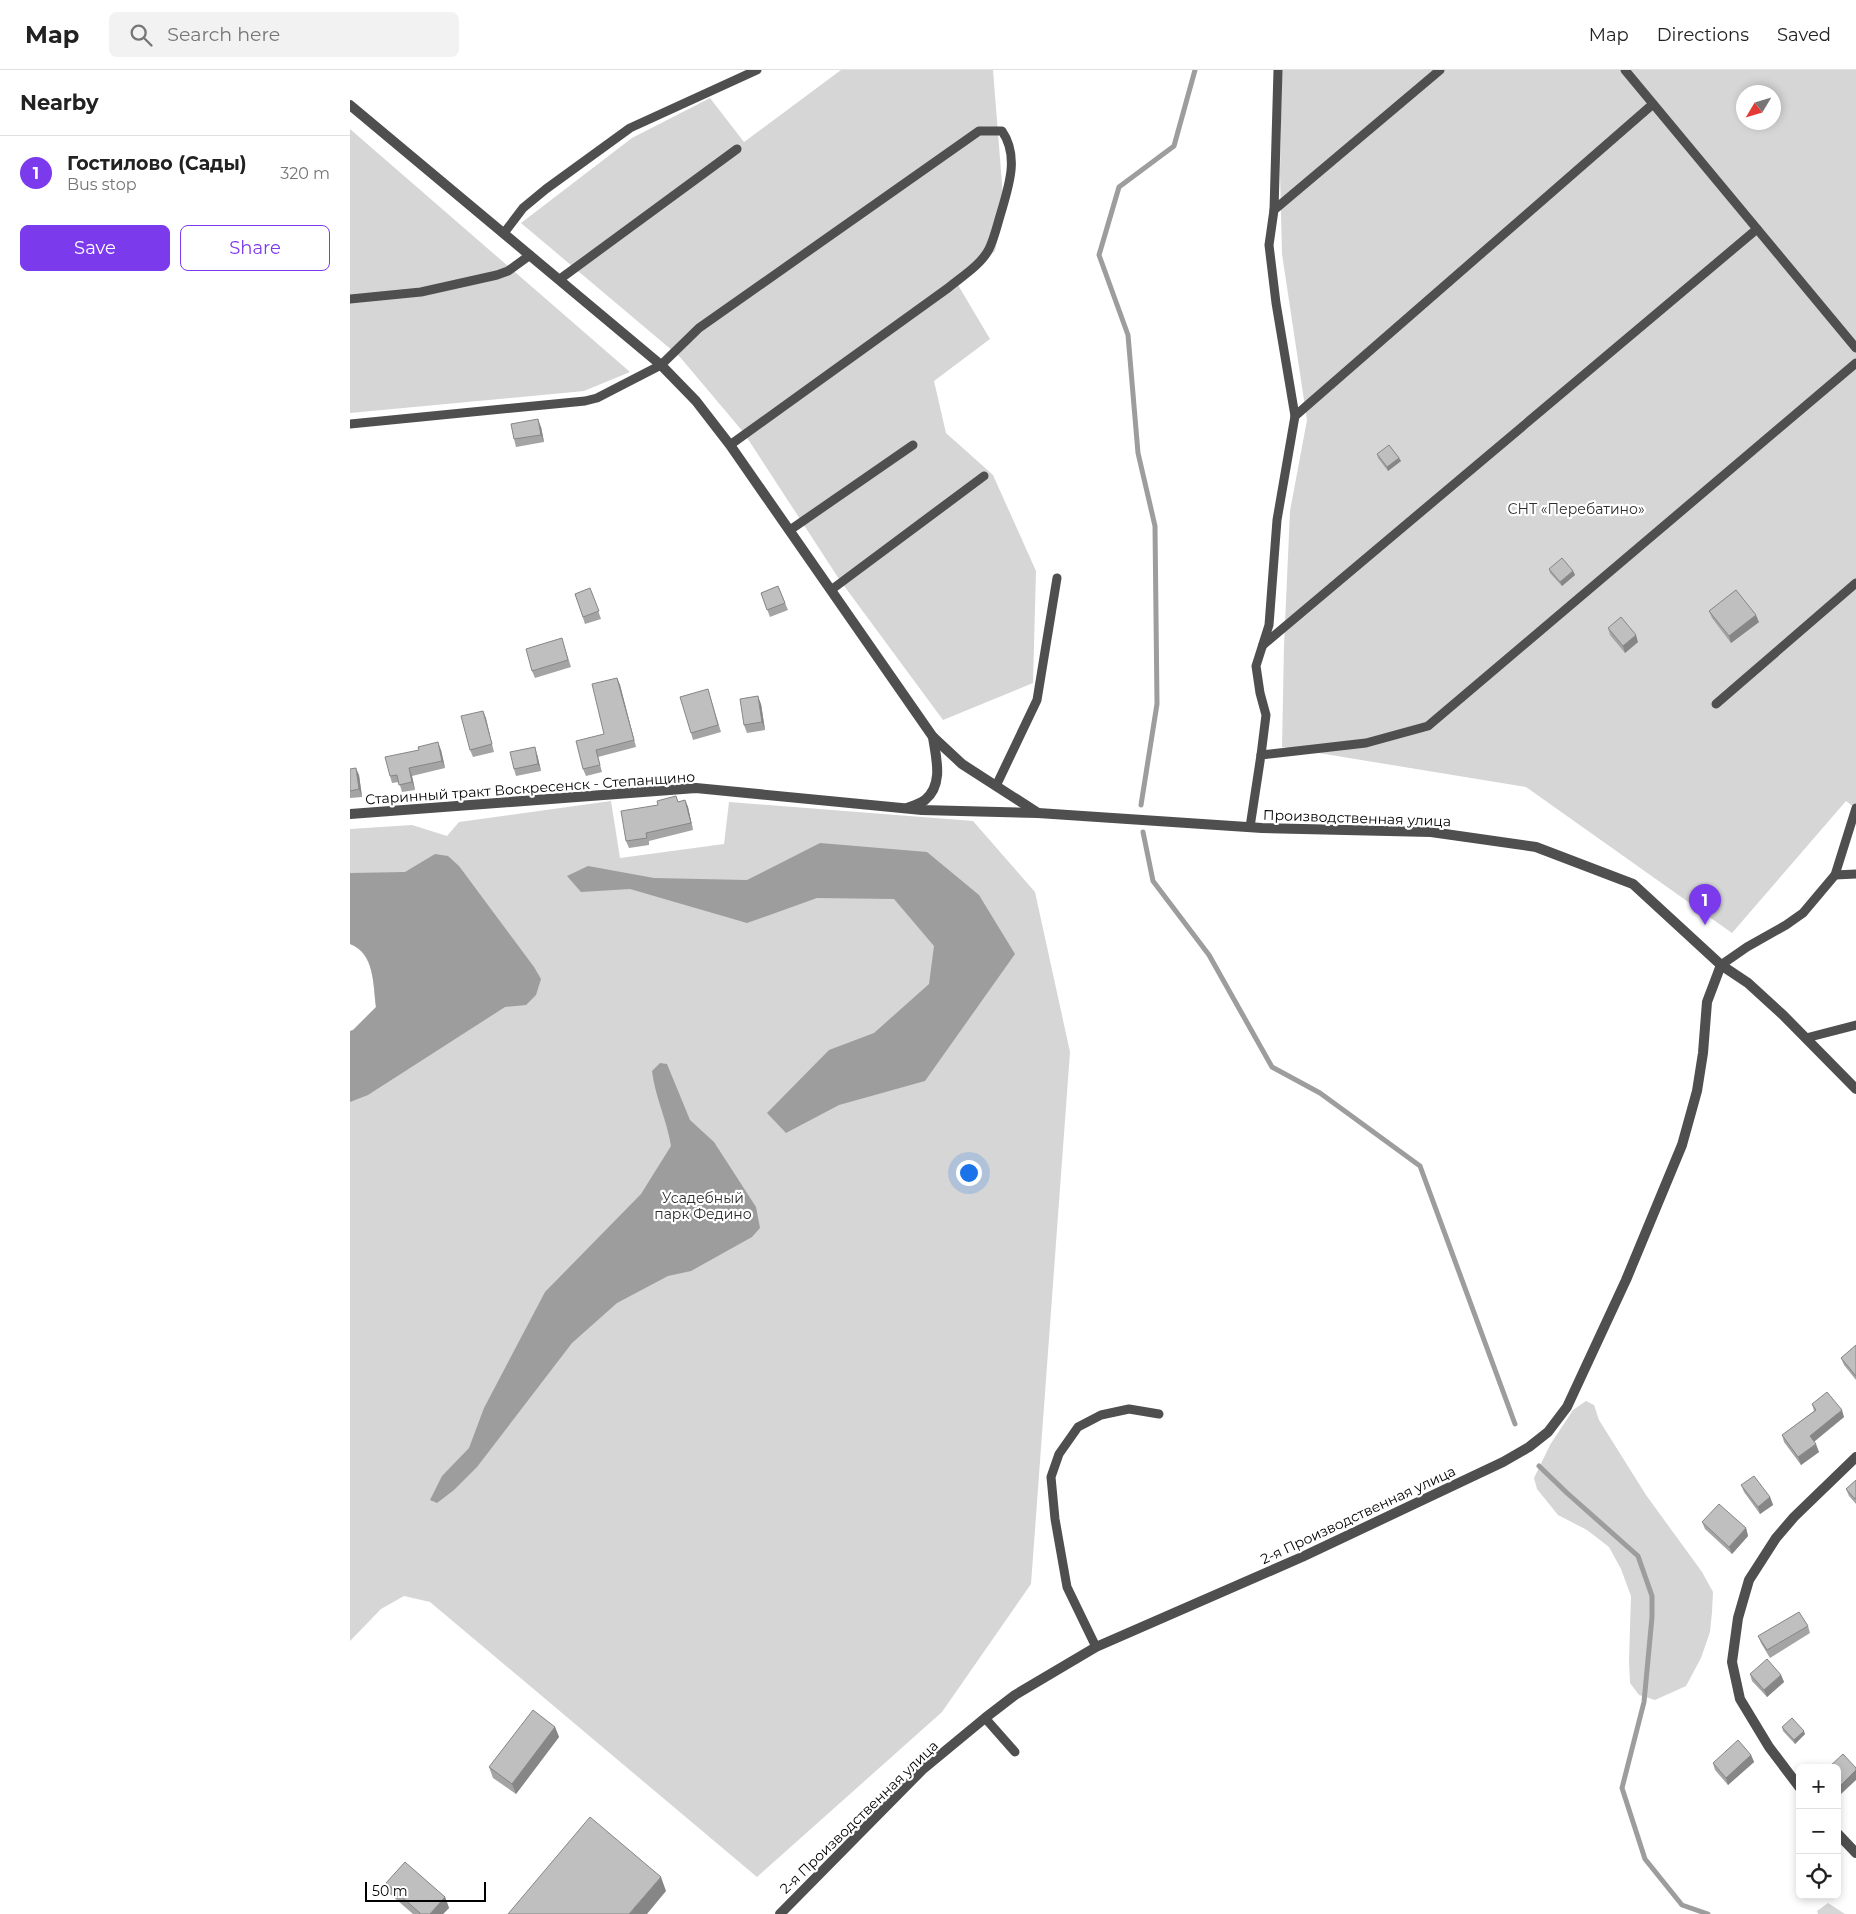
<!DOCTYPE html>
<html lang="en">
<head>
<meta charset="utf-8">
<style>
	:root { --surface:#fff; --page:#f2f2f2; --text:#222; --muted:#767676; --line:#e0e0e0; --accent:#7c3aed }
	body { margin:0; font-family:Montserrat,sans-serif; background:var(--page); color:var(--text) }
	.controls { position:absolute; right:15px; bottom:15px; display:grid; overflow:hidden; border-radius:8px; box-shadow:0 2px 8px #0003 }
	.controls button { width:45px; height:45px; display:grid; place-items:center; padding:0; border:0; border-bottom:1px solid var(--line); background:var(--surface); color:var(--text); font:25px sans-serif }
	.compass { position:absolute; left:1386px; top:15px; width:45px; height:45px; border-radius:50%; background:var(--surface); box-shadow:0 2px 8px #0003; rotate:232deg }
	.scale { position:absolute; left:15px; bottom:12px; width:121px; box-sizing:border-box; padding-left:5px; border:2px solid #000; border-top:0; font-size:14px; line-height:18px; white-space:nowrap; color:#000; -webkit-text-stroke:4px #fff; paint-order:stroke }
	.you { position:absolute; left:618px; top:1102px; width:18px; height:18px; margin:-12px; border:4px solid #fff; border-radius:50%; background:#1a73e8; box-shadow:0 0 0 8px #1a73e833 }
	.badge { display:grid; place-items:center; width:32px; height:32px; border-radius:50%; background:var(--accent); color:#fff; font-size:16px; font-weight:700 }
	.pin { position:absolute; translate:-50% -41px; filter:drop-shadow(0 1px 2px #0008) }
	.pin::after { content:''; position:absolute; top:26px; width:18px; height:15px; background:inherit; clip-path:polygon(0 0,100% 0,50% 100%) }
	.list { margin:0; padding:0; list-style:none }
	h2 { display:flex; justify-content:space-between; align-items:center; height:65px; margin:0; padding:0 20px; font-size:21px }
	h2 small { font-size:16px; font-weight:400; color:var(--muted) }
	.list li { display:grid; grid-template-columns:32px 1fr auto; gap:15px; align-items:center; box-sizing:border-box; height:75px; padding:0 20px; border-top:1px solid var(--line) }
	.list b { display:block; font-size:19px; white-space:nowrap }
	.list p { margin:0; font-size:16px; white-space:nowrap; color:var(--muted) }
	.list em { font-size:16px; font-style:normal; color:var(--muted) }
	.actions { display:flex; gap:10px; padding:15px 20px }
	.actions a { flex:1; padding:11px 0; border:1px solid var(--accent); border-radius:8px; text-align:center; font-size:18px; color:var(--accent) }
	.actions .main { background:var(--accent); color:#fff }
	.icon { flex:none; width:28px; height:28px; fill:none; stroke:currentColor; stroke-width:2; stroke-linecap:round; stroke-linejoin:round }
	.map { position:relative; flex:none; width:1506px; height:1844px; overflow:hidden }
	header { display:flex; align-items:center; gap:30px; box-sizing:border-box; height:70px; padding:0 25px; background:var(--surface); border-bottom:1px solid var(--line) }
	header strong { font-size:24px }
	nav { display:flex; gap:28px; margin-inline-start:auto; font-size:18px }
	.search { width:350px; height:45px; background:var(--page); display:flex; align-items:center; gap:12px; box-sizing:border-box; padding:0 18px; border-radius:8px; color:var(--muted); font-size:19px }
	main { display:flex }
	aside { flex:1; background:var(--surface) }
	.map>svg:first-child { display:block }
</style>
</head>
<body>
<header>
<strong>Map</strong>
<div class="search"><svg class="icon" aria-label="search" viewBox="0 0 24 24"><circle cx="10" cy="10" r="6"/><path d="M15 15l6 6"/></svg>Search here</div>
<nav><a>Map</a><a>Directions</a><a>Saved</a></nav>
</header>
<main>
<aside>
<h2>Nearby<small></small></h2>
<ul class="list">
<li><span class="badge">1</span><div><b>Гостилово (Сады)</b><p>Bus stop</p></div><em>320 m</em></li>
</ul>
<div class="actions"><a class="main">Save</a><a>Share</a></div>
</aside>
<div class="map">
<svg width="1506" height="1844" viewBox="0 0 1506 1844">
	<rect width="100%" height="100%" fill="#fff"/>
	<g fill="#d6d6d6" fill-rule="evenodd">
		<polygon points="491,0 643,0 654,139 645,181 608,215 640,269 584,311 596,363 643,405 686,501 683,613 593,650 489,509 394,363 330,287 171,153 282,68 360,28 394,72"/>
		<path d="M 932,0 L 1506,0 L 1506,739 L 1496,731 L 1382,863 L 1176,717 L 932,677 L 934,576 L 940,441 L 957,350 L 932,184 L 930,102 ZM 1394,22 L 1424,22 L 1424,52 L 1394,52 Z"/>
		<polygon points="0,59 280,302 234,321 0,343"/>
		<path d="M 261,731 L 270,788 L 374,774 L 379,732 L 623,751 L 685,822 L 720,982 L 681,1514 L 592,1642 L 407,1807 L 80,1532 L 54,1526 L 31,1539 L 0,1571 L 0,961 L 3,960 L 26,937 C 23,915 25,884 0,874 L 0,759 L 62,755 L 97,766 L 109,752 Z"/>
		<polygon points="1236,1331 1244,1335 1249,1350 1296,1425 1352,1502 1363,1522 1362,1542 1360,1562 1351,1588 1336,1616 1305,1630 1289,1625 1280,1613 1279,1591 1281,1526 1271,1499 1259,1477 1237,1460 1208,1445 1187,1419 1184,1408 1200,1375 1223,1340"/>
		<polygon points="1478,1833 1495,1844 1468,1844 1467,1841"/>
	</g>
	<g fill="#9d9d9d">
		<polygon points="470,773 577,782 629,825 665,884 575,1011 489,1035 436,1063 417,1043 479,980 524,963 579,914 584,876 544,829 467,828 397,853 280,819 231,822 217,806 238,796 304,808 397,810"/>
		<path d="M 85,784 L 98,786 L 109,796 L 184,897 L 191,909 L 186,925 L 176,935 L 155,937 L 18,1025 L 0,1032 L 0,961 L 3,960 L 26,937 C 23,915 25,883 0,874 L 0,803 L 55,802 Z"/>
		<path d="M 310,993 L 317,994 L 340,1050 L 364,1072 L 406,1137 L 410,1158 L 402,1167 L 341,1201 L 318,1206 L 267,1233 L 222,1273 L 127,1397 L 104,1420 L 87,1433 L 80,1430 L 92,1406 L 119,1378 L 134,1338 L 195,1222 L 291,1124 L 321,1076 C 317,1050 305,1027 302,1001 Z"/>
	</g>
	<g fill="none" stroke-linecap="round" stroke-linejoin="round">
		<g stroke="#9d9d9d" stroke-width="5">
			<polyline points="791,735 807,634 805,456 788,383 778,265 749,185 769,117 824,76 845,0"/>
			<polyline points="793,762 803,811 859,885 922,997 970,1023 1070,1096 1165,1354"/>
			<polyline points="1189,1396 1217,1423 1288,1486 1302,1526 1302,1547 1294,1632 1272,1718 1295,1789 1332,1835 1358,1844"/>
		</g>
		<g stroke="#4f4f4f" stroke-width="9">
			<polyline points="1275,0 1506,278"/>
			<polyline points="924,140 928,0"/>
			<polyline points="154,163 173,138 196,119 280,58 407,0"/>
			<polyline points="210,209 387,79"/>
			<polyline points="0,229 71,222 147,205 158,201 180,185"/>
			<polyline points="945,346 926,233 919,175 924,140 1090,0"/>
			<path d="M 0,354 L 235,331 L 247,328 L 311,295 L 349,258 L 629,61 L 652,61 C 670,87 658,118 650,146 C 647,156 644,169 639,179 C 631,195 611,207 598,218 L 380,375"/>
			<polyline points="440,460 563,375"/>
			<polyline points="481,520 634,406"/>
			<polyline points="913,575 1407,159"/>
			<polyline points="1366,634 1506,513"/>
			<polyline points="911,685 916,645 910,623 906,596 919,555 927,450 945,346 1303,34"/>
			<polyline points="646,716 687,630 707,508"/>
			<polyline points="900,757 911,685 1016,673 1078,656 1506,293"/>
			<polyline points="1485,805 1506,804"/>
			<polyline points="1371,895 1397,877 1436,855 1453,843 1485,805 1506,738"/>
			<polyline points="1456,968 1506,955"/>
			<polyline points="746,1577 717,1517 705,1449 701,1407 709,1384 728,1357 751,1345 779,1339 809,1344"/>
			<polyline points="635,1648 665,1682"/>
		</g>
		<g stroke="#4f4f4f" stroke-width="10">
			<polyline points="0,35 311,295 346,331 380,375 583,667 612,694 688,743"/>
			<path d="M 557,738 C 563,736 570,734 575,730 C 594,714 586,688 583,667"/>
			<polyline points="0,744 346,718 572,740 688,743 912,758 1081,762 1186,777 1283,814 1371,895 1398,913 1433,945 1506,1019"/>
			<polyline points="1450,1718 1419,1677 1390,1629 1382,1592 1388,1548 1399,1510 1426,1468 1444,1447 1506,1387"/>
			<polyline points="1487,1763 1506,1783"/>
			<polyline points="430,1844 572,1700 635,1648 665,1625 746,1577 952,1487 1153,1392 1179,1377 1198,1362 1217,1337 1276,1210 1332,1075 1347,1021 1353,983 1357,932 1371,895"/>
		</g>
	</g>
	<g fill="#a4a4a4">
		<polygon points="191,357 194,372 166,377 164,369"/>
		<polygon points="1027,384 1049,388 1051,391 1038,401 1028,388"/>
		<polygon points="1199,499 1223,501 1225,505 1212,516 1200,503"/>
		<polygon points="428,516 438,540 420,547 411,523"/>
		<polygon points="240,518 251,549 235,554 225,524"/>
		<polygon points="1359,541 1409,552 1381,573 1362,548"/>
		<polygon points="1258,558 1288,572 1275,583 1260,565"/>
		<polygon points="214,575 221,597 185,608 182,601"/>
		<polygon points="267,608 270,615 286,677 248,687 252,702 236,706 233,699 254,664"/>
		<polygon points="358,619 371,662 343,670 341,663"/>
		<polygon points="411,634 415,660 397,663 394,655"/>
		<polygon points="133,641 144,682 123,687 120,680"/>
		<polygon points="91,680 95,698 62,706 65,720 52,722 49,712 42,713 40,706"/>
		<polygon points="187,684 191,701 166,706 164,699"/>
		<polygon points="0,699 9,705 12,727 0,728"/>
		<polygon points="326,726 328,732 335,730 338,737 343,760 299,771 299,775 279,778 276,771 308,735"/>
		<polygon points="1506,1275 1506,1310 1494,1295 1491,1288"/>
		<polygon points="1462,1334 1494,1347 1464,1372 1469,1382 1451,1395 1434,1372 1432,1365 1464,1341"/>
		<polygon points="1506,1410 1506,1434 1499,1426 1496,1419"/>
		<polygon points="1391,1415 1420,1427 1423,1435 1410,1444 1394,1422"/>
		<polygon points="1352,1452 1396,1458 1398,1466 1382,1484 1355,1459"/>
		<polygon points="1458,1556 1460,1563 1420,1588 1411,1573 1408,1566"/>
		<polygon points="1400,1604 1431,1605 1434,1612 1417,1627 1402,1611"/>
		<polygon points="205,1657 209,1667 166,1724 143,1708 139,1697"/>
		<polygon points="1432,1657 1455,1664 1445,1674 1433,1661"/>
		<polygon points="1401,1685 1404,1692 1378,1715 1365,1700 1363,1693"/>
		<polygon points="36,1813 95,1827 99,1838 93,1844 63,1844 40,1824"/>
	</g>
	<g fill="#868686">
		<polygon points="188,349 191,357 194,372 191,365"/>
		<polygon points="1049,388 1051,391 1038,401 1037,397"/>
		<polygon points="1223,501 1225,505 1212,516 1210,512"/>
		<polygon points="1406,545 1409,552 1381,573 1379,566"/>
		<polygon points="1286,565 1288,572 1275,583 1273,576"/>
		<polygon points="267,608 270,615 286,677 284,670"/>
		<polygon points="408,626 411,634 415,660 412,652"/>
		<polygon points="133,641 136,648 144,682 142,674"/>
		<polygon points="88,672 91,680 95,698 92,691"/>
		<polygon points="185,677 187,684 191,701 188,694"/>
		<polygon points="6,698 9,705 12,727 9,719"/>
		<polygon points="59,698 62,706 65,720 62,712"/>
		<polygon points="335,730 338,737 343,760 341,753"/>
		<polygon points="1492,1340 1494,1347 1462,1373 1460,1366"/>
		<polygon points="1466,1374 1469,1382 1451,1395 1448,1387"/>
		<polygon points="1420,1427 1423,1435 1410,1444 1408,1437"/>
		<polygon points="1396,1458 1398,1466 1382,1484 1379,1477"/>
		<polygon points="1431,1605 1434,1612 1417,1627 1414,1620"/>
		<polygon points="205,1657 209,1667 166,1724 162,1714"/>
		<polygon points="1454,1661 1455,1664 1445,1674 1444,1670"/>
		<polygon points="1401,1685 1404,1692 1378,1715 1376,1708"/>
		<polygon points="1506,1700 1506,1710 1490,1725 1488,1718"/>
		<polygon points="311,1807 316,1821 297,1844 279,1844"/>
		<polygon points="95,1827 99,1838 93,1844 80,1844"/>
	</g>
	<g fill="#bfbfbf" stroke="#868686">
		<polygon points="188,349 191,365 164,369 161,354"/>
		<polygon points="1039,375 1049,388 1037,397 1027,384"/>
		<polygon points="1212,488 1223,501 1210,512 1199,499"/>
		<polygon points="428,516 435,533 417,540 411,523"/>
		<polygon points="240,518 249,541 233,547 225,524"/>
		<polygon points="1386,520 1406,545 1379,566 1359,541"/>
		<polygon points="1271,547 1286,565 1273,576 1258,558"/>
		<polygon points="212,568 218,590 182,601 176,579"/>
		<polygon points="267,608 284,670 246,680 250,695 233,699 226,671 254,664 242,614"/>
		<polygon points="358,619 368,655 341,663 330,627"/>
		<polygon points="408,626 412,652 394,655 390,629"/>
		<polygon points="133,641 142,674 120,680 111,646"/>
		<polygon points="88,672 92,691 59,698 62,712 49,715 47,705 40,706 35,687 69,680 68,677"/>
		<polygon points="185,677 188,694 164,699 160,682"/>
		<polygon points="6,698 9,719 0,721 0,699"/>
		<polygon points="326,726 328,732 335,730 341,753 296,763 297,768 276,771 271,741 308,735 307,731"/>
		<polygon points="1506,1275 1506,1306 1491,1288"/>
		<polygon points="1477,1322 1492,1340 1460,1366 1466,1374 1448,1387 1432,1365 1466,1340 1462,1334"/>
		<polygon points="1404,1406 1420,1427 1408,1437 1391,1415"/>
		<polygon points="1506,1410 1506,1428 1505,1429 1496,1419"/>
		<polygon points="1369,1434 1396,1458 1379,1477 1352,1452"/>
		<polygon points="1449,1542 1458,1556 1417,1580 1408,1566"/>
		<polygon points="1417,1589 1431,1605 1414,1620 1400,1604"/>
		<polygon points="183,1640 205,1657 162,1714 139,1697"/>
		<polygon points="1442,1648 1454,1661 1444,1670 1432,1657"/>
		<polygon points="1388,1670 1401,1685 1376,1708 1363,1693"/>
		<polygon points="1493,1684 1506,1698 1506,1700 1488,1718 1487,1698 1478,1698"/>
		<polygon points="240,1747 311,1807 279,1844 158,1844"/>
		<polygon points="55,1792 95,1827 80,1844 71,1844 36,1813"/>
	</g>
	<g text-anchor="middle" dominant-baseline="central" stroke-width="4.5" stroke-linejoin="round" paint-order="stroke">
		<g font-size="14" fill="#2d2d2d" stroke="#fff">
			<text x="1226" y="439">СНТ «Перебатино»</text>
			<text x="353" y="1128">Усадебный<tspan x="353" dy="16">парк Федино</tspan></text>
		</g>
		<g font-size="14" fill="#000" stroke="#fff">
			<text transform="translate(180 718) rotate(-4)">Старинный тракт Воскресенск - Степанщино</text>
			<text transform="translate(1007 748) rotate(2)">Производственная улица</text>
			<text transform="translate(1008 1445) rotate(-25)">2-я Производственная улица</text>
			<text transform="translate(509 1747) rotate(-44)">2-я Производственная улица</text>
		</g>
	</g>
</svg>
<div class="controls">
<button>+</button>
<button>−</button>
<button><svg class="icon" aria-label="locate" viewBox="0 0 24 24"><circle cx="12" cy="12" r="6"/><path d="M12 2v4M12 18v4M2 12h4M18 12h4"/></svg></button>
</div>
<svg class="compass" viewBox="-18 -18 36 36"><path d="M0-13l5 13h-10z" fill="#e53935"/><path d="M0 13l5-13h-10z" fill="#767676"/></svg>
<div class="scale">50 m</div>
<div class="you"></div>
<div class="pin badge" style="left:1355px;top:855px">1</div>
</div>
</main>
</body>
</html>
